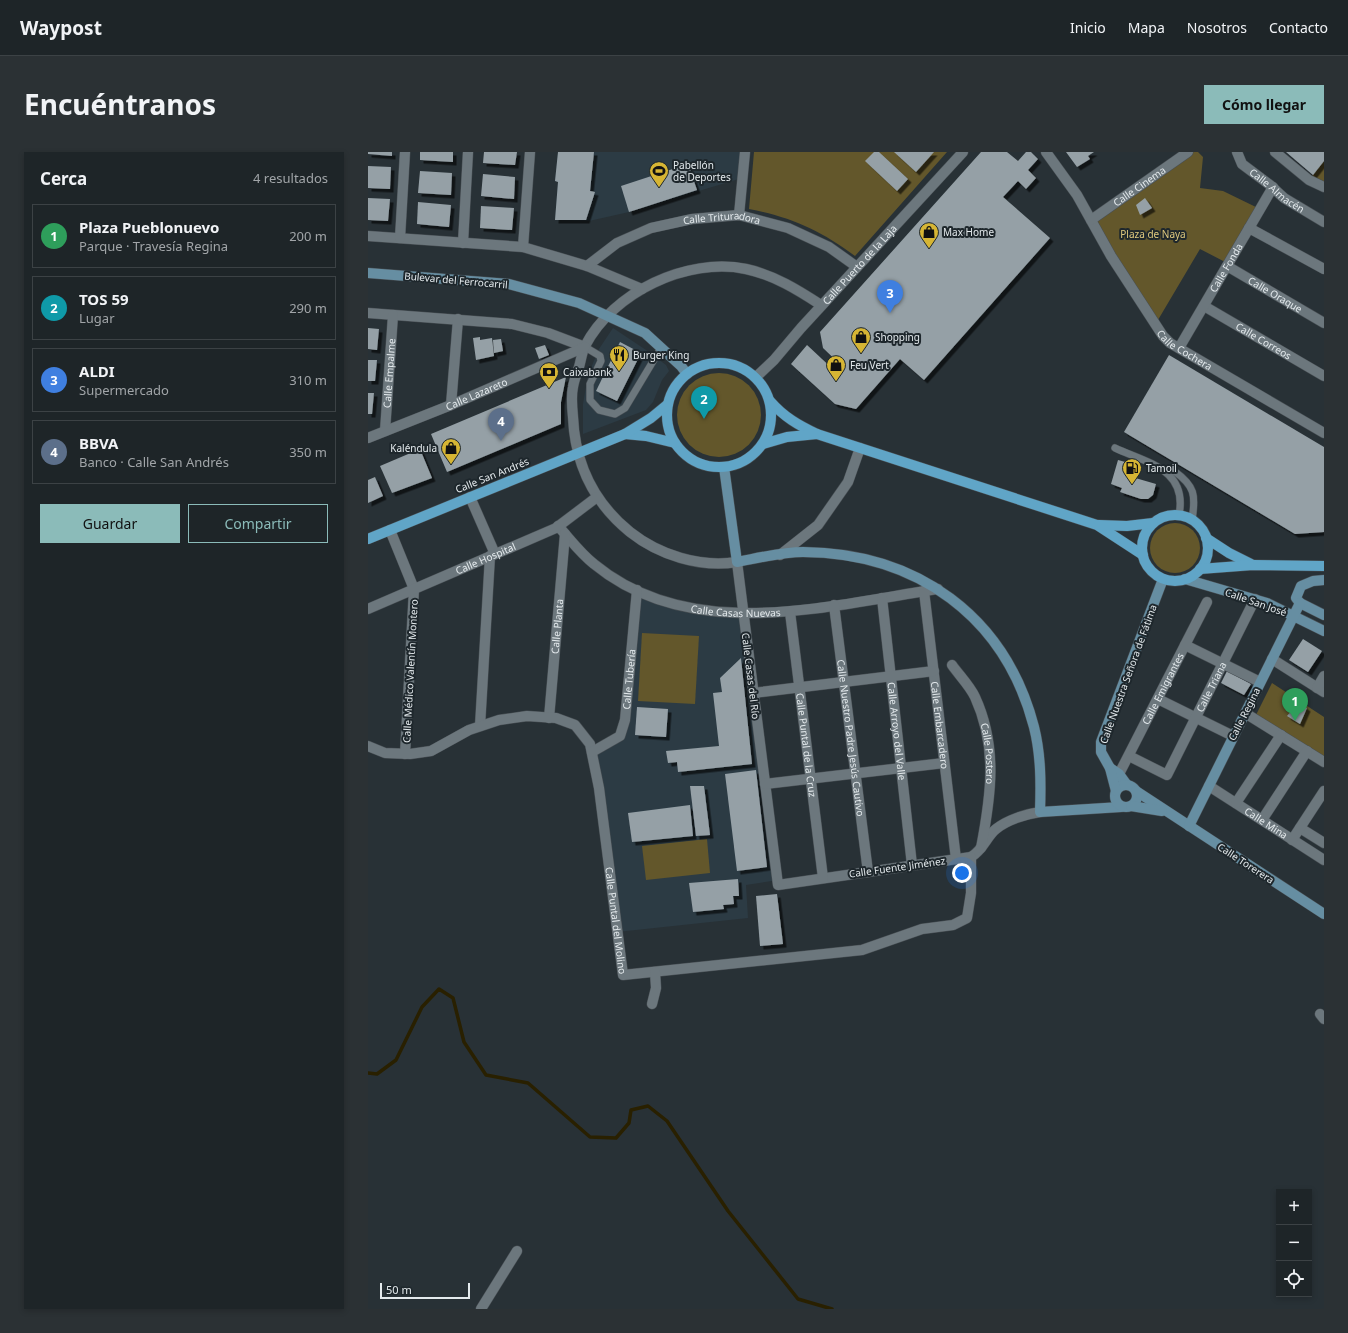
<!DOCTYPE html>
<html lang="es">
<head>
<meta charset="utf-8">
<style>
	:root { --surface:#1e2528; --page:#2b3134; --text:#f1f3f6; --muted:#a1a5a8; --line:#3c4245; --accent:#8bbbb9 }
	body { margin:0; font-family:"Noto Sans",sans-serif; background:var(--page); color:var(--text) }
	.controls { position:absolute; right:12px; bottom:12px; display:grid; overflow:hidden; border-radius:0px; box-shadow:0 2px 6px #0003 }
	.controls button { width:36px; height:36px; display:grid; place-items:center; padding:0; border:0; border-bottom:1px solid var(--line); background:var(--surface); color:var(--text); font:20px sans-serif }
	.scale { position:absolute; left:12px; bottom:10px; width:90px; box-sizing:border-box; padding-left:4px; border:2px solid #e4eaed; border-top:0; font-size:11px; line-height:14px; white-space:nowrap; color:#e4eaed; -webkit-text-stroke:3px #1e272c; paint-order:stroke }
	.you { position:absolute; left:594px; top:721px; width:14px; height:14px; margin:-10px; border:3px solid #fff; border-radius:50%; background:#1a73e8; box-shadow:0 0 0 6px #1a73e833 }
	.badge { display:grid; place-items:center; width:26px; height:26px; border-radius:50%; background:var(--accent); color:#fff; font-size:13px; font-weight:700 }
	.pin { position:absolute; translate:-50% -33px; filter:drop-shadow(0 1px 2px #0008) }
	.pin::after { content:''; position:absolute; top:21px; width:14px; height:12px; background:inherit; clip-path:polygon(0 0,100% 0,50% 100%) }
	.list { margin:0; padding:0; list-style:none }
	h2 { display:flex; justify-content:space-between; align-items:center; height:52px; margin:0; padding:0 16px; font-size:17px }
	h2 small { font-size:13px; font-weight:400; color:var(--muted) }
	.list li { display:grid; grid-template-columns:26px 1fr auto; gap:12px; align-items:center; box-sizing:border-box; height:64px; margin:0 8px 8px; padding:0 8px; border:1px solid var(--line); border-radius:0px }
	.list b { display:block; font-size:15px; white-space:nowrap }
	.list p { margin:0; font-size:13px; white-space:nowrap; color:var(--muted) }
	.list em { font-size:13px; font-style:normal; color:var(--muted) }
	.actions { display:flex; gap:8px; padding:12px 16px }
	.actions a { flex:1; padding:9px 0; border:1px solid var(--accent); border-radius:0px; text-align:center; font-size:14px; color:var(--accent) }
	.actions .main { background:var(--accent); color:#111 }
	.icon { flex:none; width:22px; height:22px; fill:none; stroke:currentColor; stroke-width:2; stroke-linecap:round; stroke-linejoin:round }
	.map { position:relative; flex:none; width:956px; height:1157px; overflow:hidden; border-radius:0px }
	header { display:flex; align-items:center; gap:24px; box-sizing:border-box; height:56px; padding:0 20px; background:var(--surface); border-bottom:1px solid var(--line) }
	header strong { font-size:19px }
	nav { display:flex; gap:22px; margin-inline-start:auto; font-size:14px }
	.intro { display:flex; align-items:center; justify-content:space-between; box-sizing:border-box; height:96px; padding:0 24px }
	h1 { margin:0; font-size:28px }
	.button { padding:10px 18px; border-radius:0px; background:var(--accent); color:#111; font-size:14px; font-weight:700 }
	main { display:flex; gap:24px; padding:0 24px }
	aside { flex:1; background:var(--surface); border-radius:0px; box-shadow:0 2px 6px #0003 }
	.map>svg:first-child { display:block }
</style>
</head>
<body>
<header>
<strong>Waypost</strong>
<nav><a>Inicio</a><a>Mapa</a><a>Nosotros</a><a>Contacto</a></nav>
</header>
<div class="intro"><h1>Encuéntranos</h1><a class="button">Cómo llegar</a></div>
<main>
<aside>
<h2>Cerca<small>4 resultados</small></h2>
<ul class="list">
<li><span class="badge" style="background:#2e9e5b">1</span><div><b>Plaza Pueblonuevo</b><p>Parque · Travesía Regina</p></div><em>200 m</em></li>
<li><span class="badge" style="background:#0f9aa8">2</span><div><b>TOS 59</b><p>Lugar</p></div><em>290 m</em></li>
<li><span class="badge" style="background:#3f7fe0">3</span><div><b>ALDI</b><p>Supermercado</p></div><em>310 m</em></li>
<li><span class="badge" style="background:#5c6f8a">4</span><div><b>BBVA</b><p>Banco · Calle San Andrés</p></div><em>350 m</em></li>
</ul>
<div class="actions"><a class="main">Guardar</a><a>Compartir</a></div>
</aside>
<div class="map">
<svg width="956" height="1157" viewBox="0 0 956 1157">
	<defs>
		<filter id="shadow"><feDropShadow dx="3.5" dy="3.5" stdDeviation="0" flood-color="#0009"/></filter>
	</defs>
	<rect width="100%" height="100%" fill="#283136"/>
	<g fill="#2c3b44">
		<polygon points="190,0 377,0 374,26 261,60 221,69 187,68 190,30 187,29"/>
		<polygon points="245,176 278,198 298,213 301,219 294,228 285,250 278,258 215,282 215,252 220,223 231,197"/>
		<polygon points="269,438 288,446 375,462 410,728 378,733 380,766 249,780 224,600 251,584"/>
	</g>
	<g fill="#63572b">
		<path d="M 386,0 L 579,0 L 487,104 C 452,78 423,65 381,57 Z"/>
		<polygon points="820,0 830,0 835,5 832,36 855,39 892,57 861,112 832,97 787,173 723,68"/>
		<polygon points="956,9 956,35 941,28"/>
		<circle cx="351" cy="263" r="42"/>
		<circle cx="807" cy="396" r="25"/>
		<polygon points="274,481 331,484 327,552 270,549"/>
		<polygon points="904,531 956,565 956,606 888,563"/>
		<polygon points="339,687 342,721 278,728 274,694"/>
	</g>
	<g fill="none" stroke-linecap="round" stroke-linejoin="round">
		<polyline stroke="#292000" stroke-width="3.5" points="0,921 9,922 28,908 54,855 71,837 85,846 96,890 118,923 160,931 222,985 248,986 261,971 263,958 280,954 299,969 360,1059 430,1147 464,1157"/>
	</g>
	<g fill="#95a0a6" filter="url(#shadow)">
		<polygon points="0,0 24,0 24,4 0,2"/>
		<polygon points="52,0 85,0 85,10 52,8"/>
		<polygon points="116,0 149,0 147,13 115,11"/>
		<polygon points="190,0 226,0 222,39 227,40 218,68 187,68 190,30 187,29"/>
		<polygon points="506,0 511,0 540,27 529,39 497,9"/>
		<polygon points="526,0 566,0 548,20"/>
		<polygon points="613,0 639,0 650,9 658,0 663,0 670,7 660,18 668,26 658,37 650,29 635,45 682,86 556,228 532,207 488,257 467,252 423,212 439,193 469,221 475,215 455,196 452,180"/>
		<polygon points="698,0 726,0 720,4 722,7 709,15"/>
		<polygon points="918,0 956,0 956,9 945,23"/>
		<polygon points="320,12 329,38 261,60 253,34"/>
		<polygon points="0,14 23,15 22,37 0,36"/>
		<polygon points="52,19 84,21 83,43 50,41"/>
		<polygon points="115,22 147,25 146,47 113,44"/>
		<polygon points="0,46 22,47 20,69 0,68"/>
		<polygon points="777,46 784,56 772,63 768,53"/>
		<polygon points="50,50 83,53 81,75 49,72"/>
		<polygon points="113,54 146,56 144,78 112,76"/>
		<polygon points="0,176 11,177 9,198 0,197"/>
		<polygon points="112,185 112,188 124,186 126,204 108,208 105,186"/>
		<polygon points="133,187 135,199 126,201 125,188"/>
		<polygon points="252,190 273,201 249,249 228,239"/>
		<polygon points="177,193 181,203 171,207 167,196"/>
		<polygon points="801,203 956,295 956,380 927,382 756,280"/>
		<polygon points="0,208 9,208 7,229 0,229"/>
		<polygon points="198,225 193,250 193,272 79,320 63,282"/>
		<polygon points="0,241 6,241 4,262 0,262"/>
		<polygon points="52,297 64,326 24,341 12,314"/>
		<polygon points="750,308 761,311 757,323 788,332 785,343 780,347 773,347 752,340 754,336 743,332"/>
		<polygon points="7,325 15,344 0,351 0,328"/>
		<polygon points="935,487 954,499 940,520 921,508"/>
		<polygon points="373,506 384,612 310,620 309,610 300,611 298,599 351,594 345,541 354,540 352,526"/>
		<polygon points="859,519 883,532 876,543 853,531"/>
		<polygon points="931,550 939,556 932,572 919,564"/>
		<polygon points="269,555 300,557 298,585 267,583"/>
		<polygon points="388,618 399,715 369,719 357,622"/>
		<polygon points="322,634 336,634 342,683 328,684"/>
		<polygon points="322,653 325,684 264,690 260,661"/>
		<polygon points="370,727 371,744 365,744 366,752 355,753 356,757 325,760 321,731"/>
		<polygon points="409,742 415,792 392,794 388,744"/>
	</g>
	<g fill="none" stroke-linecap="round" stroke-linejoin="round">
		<defs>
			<g id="lane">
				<polyline points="217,195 232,204 233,209 222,232 222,248 231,258 247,262 257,256 293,196"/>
				<path d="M 747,296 C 779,311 820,317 811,363"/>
				<path d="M 798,320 L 806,319 C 827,334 828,343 824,368"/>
			</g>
			<g id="street">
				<path id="s1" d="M 678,0 L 709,43 L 743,104 L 795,184 L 802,191 L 956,281"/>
				<path id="s2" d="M 869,0 L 874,12 L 902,33 L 916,46 L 956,70"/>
				<polyline points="907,0 941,28 956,35"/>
				<polyline points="371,63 377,0"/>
				<path id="s3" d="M 723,68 L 820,0"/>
				<polyline points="881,76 956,117"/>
				<polyline points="0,84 155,95 219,114 274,137"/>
				<polyline points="32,86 37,0"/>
				<polyline points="95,91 100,0"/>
				<polyline points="155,95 162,0"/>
				<path id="s4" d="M 219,114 L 249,91 L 283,76 L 324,67 L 371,63 L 420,76 L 461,95 L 489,115"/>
				<path id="s5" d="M 859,114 L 956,171"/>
				<path d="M 453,153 C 430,138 406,123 378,117 C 319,105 245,140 217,194 C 214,200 213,208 211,215 C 209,221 206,228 205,235 C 203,244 204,255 205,265 C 207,312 225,350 262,380 C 291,403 332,416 369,410 L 410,733 L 603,705 C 616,697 618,685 628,677 C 639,668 658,662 672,660"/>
				<path id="s6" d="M 836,154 L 956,224"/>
				<polyline points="0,161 144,172 180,181 217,195"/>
				<path id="s7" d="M 811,196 L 905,35"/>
				<path id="s8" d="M 388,225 L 406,208 L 433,176 L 595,0"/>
				<polyline points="83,253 90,167"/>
				<path id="s9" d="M 17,279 L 25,163"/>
				<path id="s10" d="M 0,286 L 83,253 L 217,195"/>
				<polyline points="102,345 127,402"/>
				<path id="s11" d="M 190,374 C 202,387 212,401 226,412 C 323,492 458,454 570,437"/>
				<polyline points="22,378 46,437 37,602"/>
				<polyline points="412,403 450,373 480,330 492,296"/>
				<path id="s12" d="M 556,439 L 588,707"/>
				<path id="s13" d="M 514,446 L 544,713"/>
				<path id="s14" d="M 466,453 L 500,720"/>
				<path id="s15" d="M 0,457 L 188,376 L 229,345"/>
				<path id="s16" d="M 422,460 L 455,726"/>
				<polyline points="817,493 892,530"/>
				<polyline points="904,507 956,540"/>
				<path id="s17" d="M 584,513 C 591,523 602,534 607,545 C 630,595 623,644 613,696"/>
				<polyline points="949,536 956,524"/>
				<polyline points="385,541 566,519"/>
				<polyline points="790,547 865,584"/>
				<polyline points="877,561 956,610"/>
				<path id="s18" d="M 181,566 L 197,382"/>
				<polyline points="112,574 122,404"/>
				<path id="s19" d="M 0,594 L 17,601 L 42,602 L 63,599 L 101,578 L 131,568 L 159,564 L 188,566 L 207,573 L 222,592 L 231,636 L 255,823 L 494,798 L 554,777 L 585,773 L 599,766 L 603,741 L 603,705"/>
				<path id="s20" d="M 224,600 L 252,584 L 257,568 L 269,438"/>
				<path id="s21" d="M 761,604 L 799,623 L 887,447"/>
				<path id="s22" d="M 751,622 L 839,450"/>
				<polyline points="397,632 576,611"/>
				<path id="s23" d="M 841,634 L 956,708"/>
				<polyline points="868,651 913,583"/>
				<polyline points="894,668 939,599"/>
				<polyline points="932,676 956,691"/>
				<polyline points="924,688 956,639"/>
				<polyline points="284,852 288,836 287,820"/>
				<polyline points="952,862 956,867"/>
				<polyline points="113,1157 149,1099"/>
			</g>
			<g id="secondary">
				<polyline points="0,121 141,132 211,151 277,181 313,214 319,222"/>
				<path d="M 356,315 L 369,410 C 390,406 414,400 435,400 C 549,401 637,464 666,575 C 673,603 673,631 672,660 L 753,655"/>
				<polyline points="817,427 899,451 956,479"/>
				<polyline points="932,451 928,446 933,434 945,429 956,428"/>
				<polyline points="932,451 956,463"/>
				<polyline points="742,616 751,622 759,633"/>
				<circle cx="758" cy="644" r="11"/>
				<polyline points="748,639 742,616 733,600 733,590 795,427"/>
				<polyline points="768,639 956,762"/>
				<polyline points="763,654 794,659"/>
				<polyline points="821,674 932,451"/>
			</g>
			<g id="primary">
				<circle cx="351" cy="263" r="52"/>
				<path d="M 402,249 C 416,265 430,273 449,282 L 729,373 L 775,403"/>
				<polyline points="257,282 278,284 307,291"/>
				<polyline points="395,292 419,285 449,282"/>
				<circle cx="807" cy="396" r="33"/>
				<polyline points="731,373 759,374 785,371"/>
				<polyline points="838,386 861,401 883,412"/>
				<polyline points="0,387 257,282 283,266 300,252"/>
				<polyline points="832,417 885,413 956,414"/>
			</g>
		</defs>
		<use href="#lane" stroke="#484f54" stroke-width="8"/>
		<use href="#street" stroke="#484f54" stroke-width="11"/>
		<use href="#secondary" stroke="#484f54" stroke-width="11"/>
		<use href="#primary" stroke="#484f54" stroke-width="11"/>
		<use href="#lane" stroke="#6c777d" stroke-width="7"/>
		<use href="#street" stroke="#6c777d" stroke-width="10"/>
		<use href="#secondary" stroke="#668ea2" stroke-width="10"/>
		<use href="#primary" stroke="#60a5c7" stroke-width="10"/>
	</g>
	<defs>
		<symbol id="stadium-pin" viewBox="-11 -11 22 30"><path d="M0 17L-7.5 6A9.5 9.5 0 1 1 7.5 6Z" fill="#d6b534" stroke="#1e272c"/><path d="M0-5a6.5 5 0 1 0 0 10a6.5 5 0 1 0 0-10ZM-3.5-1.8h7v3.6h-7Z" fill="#111"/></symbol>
		<symbol id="shop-pin" viewBox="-11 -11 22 30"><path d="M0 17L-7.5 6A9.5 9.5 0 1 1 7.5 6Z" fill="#d6b534" stroke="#1e272c"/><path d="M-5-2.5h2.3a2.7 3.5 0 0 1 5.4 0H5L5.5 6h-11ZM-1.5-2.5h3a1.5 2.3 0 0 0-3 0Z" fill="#111"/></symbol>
		<symbol id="restaurant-pin" viewBox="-11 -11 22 30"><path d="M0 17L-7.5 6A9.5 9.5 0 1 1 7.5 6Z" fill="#d6b534" stroke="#1e272c"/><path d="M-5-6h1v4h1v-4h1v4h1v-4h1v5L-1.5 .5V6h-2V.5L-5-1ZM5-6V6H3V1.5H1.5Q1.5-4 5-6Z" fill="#111"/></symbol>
		<symbol id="bank-pin" viewBox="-11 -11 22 30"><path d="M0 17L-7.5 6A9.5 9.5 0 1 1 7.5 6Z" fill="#d6b534" stroke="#1e272c"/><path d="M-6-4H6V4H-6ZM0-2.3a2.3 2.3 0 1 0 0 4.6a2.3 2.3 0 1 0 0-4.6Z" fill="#111"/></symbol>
		<symbol id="fuel-pin" viewBox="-11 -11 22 30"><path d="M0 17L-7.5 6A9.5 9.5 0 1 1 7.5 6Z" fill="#d6b534" stroke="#1e272c"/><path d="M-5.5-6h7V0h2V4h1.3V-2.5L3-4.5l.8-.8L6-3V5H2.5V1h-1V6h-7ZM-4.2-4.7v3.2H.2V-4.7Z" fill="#111"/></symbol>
	</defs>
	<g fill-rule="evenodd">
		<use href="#stadium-pin" x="280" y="8" width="22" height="30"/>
		<use href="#shop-pin" x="550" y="69" width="22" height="30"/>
		<use href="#shop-pin" x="482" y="174" width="22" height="30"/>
		<use href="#restaurant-pin" x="240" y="192" width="22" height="30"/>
		<use href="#shop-pin" x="457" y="202" width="22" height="30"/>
		<use href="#bank-pin" x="170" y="209" width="22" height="30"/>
		<use href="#shop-pin" x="72" y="285" width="22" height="30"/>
		<use href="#fuel-pin" x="753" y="305" width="22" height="30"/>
	</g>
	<g text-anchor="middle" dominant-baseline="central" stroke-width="4" stroke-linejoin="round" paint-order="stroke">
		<g font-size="10" fill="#e4eaed" stroke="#1e272c" text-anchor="start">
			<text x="305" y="13">Pabellón<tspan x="305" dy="12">de Deportes</tspan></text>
			<text x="575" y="80">Max Home</text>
			<text x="507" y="185">Shopping</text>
			<text x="265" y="203">Burger King</text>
			<text x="482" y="213">Feu Vert</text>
			<text x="195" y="220">Caixabank</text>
			<text x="69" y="296" text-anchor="end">Kaléndula</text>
			<text x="778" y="316">Tamoil</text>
		</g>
		<g font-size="10" fill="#e4eaed" stroke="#1e272c">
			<text stroke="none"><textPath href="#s3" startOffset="59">Calle Cinema</textPath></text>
			<text stroke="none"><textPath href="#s2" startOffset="57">Calle Almacén</textPath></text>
			<text stroke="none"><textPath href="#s4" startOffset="147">Calle Trituradora</textPath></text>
			<text stroke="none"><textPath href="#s8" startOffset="153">Calle Puerto de la Laja</textPath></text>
			<text stroke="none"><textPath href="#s7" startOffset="93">Calle Fonda</textPath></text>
			<text transform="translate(88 128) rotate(5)">Bulevar del Ferrocarril</text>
			<text stroke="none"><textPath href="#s5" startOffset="56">Calle Oraque</textPath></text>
			<text stroke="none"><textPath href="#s6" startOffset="69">Calle Correos</textPath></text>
			<text stroke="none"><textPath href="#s1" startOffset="244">Calle Cochera</textPath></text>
			<text stroke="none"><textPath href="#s9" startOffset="58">Calle Empalme</textPath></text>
			<text stroke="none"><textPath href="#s10" startOffset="117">Calle Lazareto</textPath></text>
			<text transform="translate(124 323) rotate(-22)">Calle San Andrés</text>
			<text stroke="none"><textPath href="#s15" startOffset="128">Calle Hospital</textPath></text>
			<text transform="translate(888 450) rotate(19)">Calle San José</text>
			<text stroke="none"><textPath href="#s11" startOffset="205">Calle Casas Nuevas</textPath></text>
			<text stroke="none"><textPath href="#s18" startOffset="92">Calle Planta</textPath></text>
			<text transform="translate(42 519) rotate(-87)">Calle Médico Valentín Montero</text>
			<text transform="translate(760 522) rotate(-70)">Calle Nuestra Señora de Fátima</text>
			<text transform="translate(383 524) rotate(83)">Calle Casas del Río</text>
			<text stroke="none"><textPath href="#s20" startOffset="90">Calle Tubería</textPath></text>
			<text stroke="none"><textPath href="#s21" startOffset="141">Calle Triana</textPath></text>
			<text stroke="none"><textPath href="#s22" startOffset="96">Calle Emigrantes</textPath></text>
			<text transform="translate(876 562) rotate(-63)">Calle Regina</text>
			<text stroke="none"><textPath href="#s12" startOffset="135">Calle Embarcadero</textPath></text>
			<text stroke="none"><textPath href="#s13" startOffset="134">Calle Arroyo del Valle</textPath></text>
			<text stroke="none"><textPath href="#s14" startOffset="134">Calle Nuestro Padre Jesús Cautivo</textPath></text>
			<text stroke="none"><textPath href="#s16" startOffset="134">Calle Puntal de la Cruz</textPath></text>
			<text stroke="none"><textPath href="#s17" startOffset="98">Calle Postero</textPath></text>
			<text stroke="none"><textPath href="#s23" startOffset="68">Calle Mina</textPath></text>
			<text transform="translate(878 711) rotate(33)">Calle Torerera</text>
			<text transform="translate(529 715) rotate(-8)">Calle Fuente Jiménez</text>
			<text stroke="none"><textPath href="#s19" startOffset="420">Calle Puntal del Molino</textPath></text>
		</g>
		<g font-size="10" fill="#dfc97d" stroke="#1e272c">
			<text x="785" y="82">Plaza de Naya</text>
		</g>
	</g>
</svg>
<div class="controls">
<button>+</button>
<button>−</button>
<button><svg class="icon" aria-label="locate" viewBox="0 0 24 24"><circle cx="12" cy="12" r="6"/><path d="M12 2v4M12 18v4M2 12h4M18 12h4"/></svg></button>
</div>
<div class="scale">50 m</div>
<div class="you"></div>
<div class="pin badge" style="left:927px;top:569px;background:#2e9e5b">1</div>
<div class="pin badge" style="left:336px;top:267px;background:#0f9aa8">2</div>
<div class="pin badge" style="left:522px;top:161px;background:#3f7fe0">3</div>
<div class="pin badge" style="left:133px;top:289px;background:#5c6f8a">4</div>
</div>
</main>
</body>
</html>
